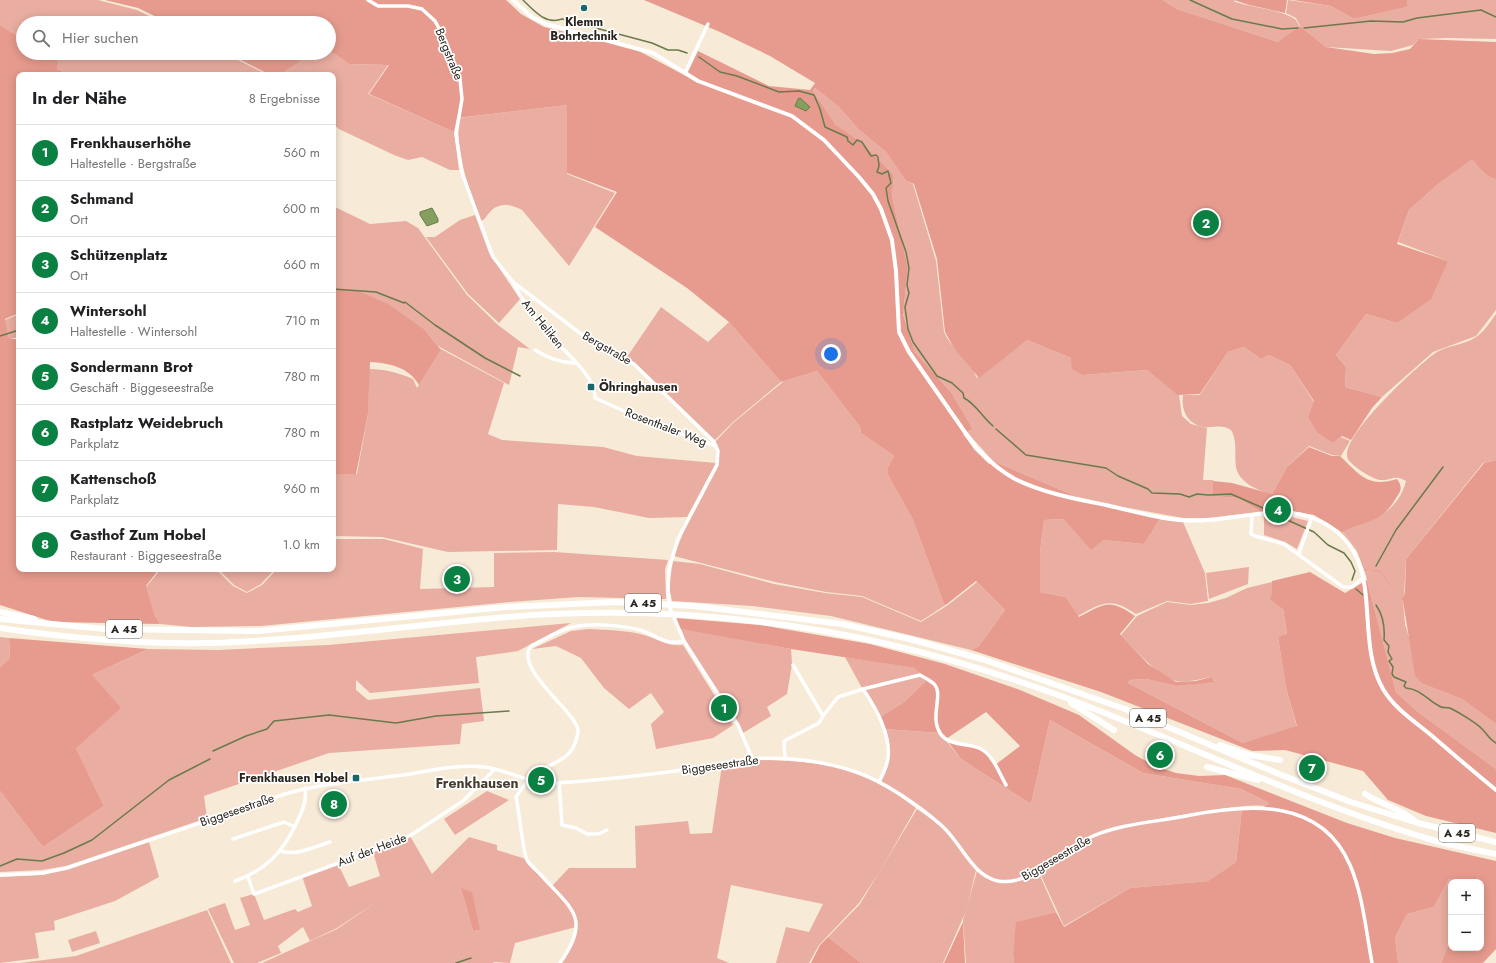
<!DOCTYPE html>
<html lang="de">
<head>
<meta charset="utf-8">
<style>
	:root { --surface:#fff; --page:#f2f2f2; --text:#202124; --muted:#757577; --line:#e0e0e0; --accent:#0b8043 }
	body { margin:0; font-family:Jost,sans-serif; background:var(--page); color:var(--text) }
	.controls { position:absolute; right:12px; bottom:12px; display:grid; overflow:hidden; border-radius:8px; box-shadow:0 2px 10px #0003 }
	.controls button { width:36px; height:36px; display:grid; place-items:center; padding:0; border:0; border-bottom:1px solid var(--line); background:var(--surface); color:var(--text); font:20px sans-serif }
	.you { position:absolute; left:831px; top:354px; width:14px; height:14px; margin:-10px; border:3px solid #fff; border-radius:50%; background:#1a73e8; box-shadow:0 0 0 6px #1a73e833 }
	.badge { display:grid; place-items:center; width:26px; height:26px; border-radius:50%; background:var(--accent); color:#fff; font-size:13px; font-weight:700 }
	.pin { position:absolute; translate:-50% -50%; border:2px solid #fff; box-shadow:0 1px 4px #0006 }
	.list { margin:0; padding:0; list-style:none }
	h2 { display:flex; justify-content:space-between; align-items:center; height:52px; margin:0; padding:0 16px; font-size:17px }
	h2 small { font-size:13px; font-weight:400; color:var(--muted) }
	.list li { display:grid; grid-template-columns:26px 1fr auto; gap:12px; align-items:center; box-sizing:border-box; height:56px; padding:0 16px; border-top:1px solid var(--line) }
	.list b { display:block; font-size:15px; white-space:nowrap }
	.list p { margin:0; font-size:13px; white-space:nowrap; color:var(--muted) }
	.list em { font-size:13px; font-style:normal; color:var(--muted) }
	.icon { flex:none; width:22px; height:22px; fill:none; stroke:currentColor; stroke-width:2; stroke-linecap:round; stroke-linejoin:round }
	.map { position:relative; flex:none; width:1496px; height:963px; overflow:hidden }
	.search { position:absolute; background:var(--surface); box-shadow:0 2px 10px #0003; left:16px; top:16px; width:320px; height:44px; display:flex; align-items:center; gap:10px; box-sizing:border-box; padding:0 14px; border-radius:22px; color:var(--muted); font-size:15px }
	.panel { position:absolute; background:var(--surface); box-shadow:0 2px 10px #0003; left:16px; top:72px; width:320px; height:500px; border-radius:8px }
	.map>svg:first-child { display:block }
</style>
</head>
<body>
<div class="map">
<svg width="1496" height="963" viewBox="0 0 1496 963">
	<rect width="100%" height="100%" fill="#f7ead7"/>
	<g fill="#e9ada2" fill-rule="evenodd">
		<polygon points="0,0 98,0 137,10 163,23 23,23 23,39 0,25"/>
		<path d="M 1163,0 L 1234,0 L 1235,2 C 1251,7 1280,10 1293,18 C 1297,20 1298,24 1300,28 L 1278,42 L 1177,9 Z"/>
		<polygon points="1288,0 1331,6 1354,19 1407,7 1407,0 1496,0 1496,39 1448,38 1419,39 1413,45 1391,51 1326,47 1300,26 1296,18 1286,13"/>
		<polygon points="329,50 349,64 388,65 368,94 454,132 459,170 450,170 422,157 408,160 394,155 339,129 333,124 333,75 279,75 314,53 329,53"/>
		<polygon points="48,53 224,53 268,75 70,75 57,69 59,59"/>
		<path d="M 815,88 L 839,107 L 858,129 L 886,152 L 906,181 L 913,184 L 936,261 L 944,332 C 952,350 969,360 977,378 L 1027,340 L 1071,358 L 1083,375 L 1147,370 L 1179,395 L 1182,416 L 1191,424 L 1207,428 L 1203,480 L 1213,480 L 1213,496 L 1238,498 L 1261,512 L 1208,518 L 1183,518 L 1085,500 L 993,461 L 967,432 L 973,429 L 951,392 L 915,352 L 903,313 L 908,268 L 892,196 L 894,176 L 836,125 L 813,91 Z"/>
		<path d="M 567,105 L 568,138 L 567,174 L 615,193 L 569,266 L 522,210 C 512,204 498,202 490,212 C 486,216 486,219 481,221 C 469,188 455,154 459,118 Z"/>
		<path d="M 1472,158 C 1478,167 1485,178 1496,179 L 1496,310 L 1476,336 L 1433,352 L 1382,397 L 1345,387 L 1346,367 L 1336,355 L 1366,314 L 1397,323 L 1448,261 L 1398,242 L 1409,210 L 1438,184 Z"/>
		<polygon points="333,206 370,224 406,221 418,228 467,295 498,325 530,349 518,347 509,385 438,346 425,330 356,290 333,289"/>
		<polygon points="475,215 489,253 520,299 499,323 468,294 426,237 435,237 460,220"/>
		<polygon points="661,307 708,342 729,322 781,382 733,422 715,440 635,363 627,357"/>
		<polygon points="19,314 19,338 9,338 5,320"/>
		<path d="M 1496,314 L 1496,460 L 1483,463 L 1406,559 L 1404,596 L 1401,598 L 1385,578 L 1403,601 L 1405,624 L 1423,684 L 1462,699 L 1496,724 L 1496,769 L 1418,712 L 1396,692 L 1365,572 L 1369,570 L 1380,572 L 1365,569 L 1358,551 L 1342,531 C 1371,522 1398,513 1406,481 C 1394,474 1392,481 1380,480 C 1372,479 1352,466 1348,459 C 1337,439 1420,363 1437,352 C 1449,345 1464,345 1476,337 C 1484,332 1490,322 1496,314 Z"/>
		<path d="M 1244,347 L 1261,359 L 1269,355 L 1290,365 L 1314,402 L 1308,417 L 1333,443 L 1341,437 L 1350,441 L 1341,456 L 1332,455 L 1309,446 L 1287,467 L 1272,494 C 1259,491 1239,483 1236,467 C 1234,454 1238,442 1231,430 C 1222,424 1215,428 1204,427 C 1187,424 1181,410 1183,395 L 1200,395 L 1228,352 Z"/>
		<path d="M 439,348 L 504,383 L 488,434 L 502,440 L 603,447 L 637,456 L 716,463 L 687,517 L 649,518 L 594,507 L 558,504 L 557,550 L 448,552 L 382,537 L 333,536 L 333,474 L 357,474 L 368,414 L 369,369 C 385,369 399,373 413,379 L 417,388 L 441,350 Z"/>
		<polygon points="817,371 860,427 861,433 894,456 888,467 888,475 913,520 944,604 947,604 921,621 862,596 826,592 775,582 674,556 689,518 718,466 715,442 733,423 784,381"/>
		<polygon points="1287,516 1308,521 1297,549 1285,542 1264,535 1264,517"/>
		<path d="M 1064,519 L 1103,540 L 1144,544 L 1160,519 L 1183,522 L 1205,573 L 1208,601 L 1191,604 L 1167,601 L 1136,614 C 1111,597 1103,602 1078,616 L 1066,597 L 1040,592 L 1040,552 L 1044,520 Z"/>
		<polygon points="333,539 384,539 423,549 420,589 494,587 494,553 554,552 668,560 665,569 666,599 579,597 510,602 261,626 192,627 160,624 155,616 146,587 161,569 216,569 233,586 247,593 262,585 277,569 333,569"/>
		<polygon points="673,561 700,564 774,584 825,593 862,597 921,622 948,605 977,582 1005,610 979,646 971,650 831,616 753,606 672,601 669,587"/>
		<polygon points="1249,567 1248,584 1209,599 1206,573"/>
		<polygon points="218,569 275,569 261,584 247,592 234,585"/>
		<path d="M 1272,582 L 1272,594 L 1283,609 L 1287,635 L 1278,637 L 1286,688 L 1297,727 L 1243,743 L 1128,683 L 1130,680 L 1146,679 L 1176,686 L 1215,681 L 1210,677 C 1200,679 1187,683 1176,681 C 1160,678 1132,647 1121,635 L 1137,616 L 1167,602 L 1191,605 L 1208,603 L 1226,598 L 1247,588 Z"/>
		<polygon points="571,623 518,651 476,657 479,683 370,693 356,680 356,690 368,700 480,688 484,721 462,724 460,744 329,753 204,796 207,818 66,866 42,870 0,872 0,791 43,847 104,806 76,748 92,675 148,649 218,650 328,645"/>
		<path d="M 588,629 C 607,630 625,630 644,635 C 657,639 669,647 683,645 L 733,725 L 713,738 L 656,749 L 651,724 L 664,712 L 651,693 L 629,709 L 604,688 L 581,658 L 556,646 L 532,649 L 571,631 Z"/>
		<polygon points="681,629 791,649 792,664 787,694 767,707 771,716 743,733 685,640"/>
		<polygon points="0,637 9,638 10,658 0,667"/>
		<polygon points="845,657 916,668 920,674 896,679 862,688"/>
		<polygon points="920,676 928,679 904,702 879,718 863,689"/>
		<path d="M 1050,720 L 1143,773 L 1241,789 L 1269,803 L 1265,806 C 1245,804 1222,809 1202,812 C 1165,818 1108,825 1076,844 C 1052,858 1023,889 993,879 C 976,873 966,853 956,840 C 938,815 907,799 882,782 L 881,779 L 889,758 L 884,729 L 940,733 L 961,759 L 1031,804 Z"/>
		<path d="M 754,760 C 797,760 839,763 878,782 C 891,789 904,800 916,808 L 880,871 L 859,903 L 819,945 L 809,963 L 776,963 L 786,927 L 809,932 L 823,904 L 731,885 L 717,958 L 729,963 L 561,963 C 584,929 582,914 552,886 L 569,868 L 636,868 L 635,826 L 688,821 L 690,834 L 712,833 L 722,765 Z"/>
		<polygon points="487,791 509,800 455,835 444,819"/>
		<polygon points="917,809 943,827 976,870 966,911 943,963 861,963 828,937 860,904"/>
		<path d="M 1242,809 L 1236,862 L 1208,881 L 1130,888 L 1064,926 L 1039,871 C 1056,860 1075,845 1094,837 C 1135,819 1197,815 1242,809 Z"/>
		<path d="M 410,836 L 432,874 L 469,837 L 497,845 L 497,850 L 526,859 L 573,912 L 576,927 L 515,943 L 510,963 L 495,962 L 492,963 L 262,963 L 337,929 L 378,901 L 337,928 L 310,941 L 303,927 L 278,946 L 281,953 L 257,963 L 234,963 L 208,909 L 225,903 L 235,930 L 250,925 L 240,898 L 254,894 L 264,920 L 295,909 L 298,912 L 312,906 L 302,876 L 338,864 L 349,887 L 380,876 L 373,852 ZM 461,888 L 480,930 L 473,931 Z"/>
		<polygon points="149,842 159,877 115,901 54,921 55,930 35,933 39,958 0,963 0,877 43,875"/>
		<path d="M 977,871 C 1008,885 1006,886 1038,871 L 1056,912 L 1017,922 L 1013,955 L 1014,963 L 966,963 L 963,920 Z"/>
		<polygon points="1449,879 1457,882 1451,882 1451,938 1441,963 1398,963 1395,938 1407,914 1434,907"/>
		<polygon points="207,910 231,963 20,963 76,956"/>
		<polygon points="96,931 100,943 72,952 68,940"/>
	</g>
	<g fill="#e79b8e">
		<path d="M 105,0 L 506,0 L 521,14 L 544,27 L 635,49 L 686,76 L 698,51 L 769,86 L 810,90 L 815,83 L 770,56 L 720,32 L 644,0 L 1163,0 L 1177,9 L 1278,42 L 1300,26 L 1326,47 L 1374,54 L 1392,53 L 1410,49 L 1419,39 L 1496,42 L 1496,179 C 1485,178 1478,166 1472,159 L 1438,184 L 1409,210 L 1397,244 L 1448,261 L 1431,299 L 1397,323 L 1366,314 L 1336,355 L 1346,367 L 1345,387 L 1382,397 L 1372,408 L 1351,440 L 1342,436 L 1333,443 L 1317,432 L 1308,417 L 1314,401 L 1290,365 L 1269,355 L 1261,359 L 1244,347 L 1228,352 L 1200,394 L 1178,395 L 1147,370 L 1083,375 L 1072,369 L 1071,358 L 1027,340 L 979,378 L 954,348 L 945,332 L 937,259 L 914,184 L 906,181 L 886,152 L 858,129 L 839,107 L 815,88 L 813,91 L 836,125 L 864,145 L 894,176 L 892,196 L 908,268 L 903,314 L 915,352 L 951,392 L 973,429 L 963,434 L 975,450 L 989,464 L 993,461 L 1092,503 L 1160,519 L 1144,544 L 1103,540 L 1091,550 L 1064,519 L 1044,520 L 1040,552 L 1040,592 L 1066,597 L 1079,617 C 1105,603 1109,598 1135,616 L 1120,634 L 1148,664 L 1176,682 L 1196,681 L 1211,677 L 1215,682 L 1176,686 L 1146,679 L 1130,680 L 1128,683 L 1243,743 L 1297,726 L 1286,688 L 1278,637 L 1287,634 L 1283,609 L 1270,599 L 1272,594 L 1272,581 L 1310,572 L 1345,593 L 1367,580 L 1396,692 L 1418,712 L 1496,769 L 1496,833 L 1426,816 L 1388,800 L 1363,771 L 1285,750 L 1252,751 L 1101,692 L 971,650 L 979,646 L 1005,610 L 976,581 L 947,604 L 944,604 L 913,520 L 888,475 L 888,467 L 894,456 L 861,433 L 860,427 L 817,371 L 781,382 L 729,322 L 687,288 L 595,227 L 617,192 L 567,173 L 567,105 L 457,118 L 454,132 L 369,94 L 389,65 L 349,64 L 329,50 L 329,23 L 169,23 L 138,8 Z"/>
		<polygon points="1234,0 1287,0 1285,13 1249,5"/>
		<polygon points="1293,0 1407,0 1407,7 1354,19 1331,6"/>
		<polygon points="0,25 23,39 23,53 48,53 59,59 57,69 70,75 19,75 19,313 5,319 9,338 19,340 19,569 159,569 146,586 155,616 160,624 53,622 0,605"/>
		<polygon points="227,53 314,53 279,75 270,75"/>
		<path d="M 333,289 L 356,290 L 388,304 L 425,330 L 441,350 L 419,385 C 409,367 389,363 370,362 L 368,414 L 356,474 L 333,474 Z"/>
		<path d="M 1309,447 L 1332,456 L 1340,456 C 1360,475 1368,488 1397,479 C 1403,487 1401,491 1396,498 C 1382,523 1366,521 1342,532 L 1358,551 L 1365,569 L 1380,571 L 1401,598 L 1404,596 L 1405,591 L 1406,559 L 1484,463 L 1496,460 L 1496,724 L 1462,699 L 1423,684 L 1415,676 L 1403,601 L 1380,572 L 1369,570 L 1365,572 L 1357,551 L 1340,531 L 1314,515 L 1287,510 L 1261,512 L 1238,498 L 1213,496 L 1213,481 L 1232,483 L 1272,494 L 1287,467 Z"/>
		<polygon points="676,618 760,625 870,644 945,664 1020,690 1079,715 1135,755 1155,766 1176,773 1199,776 1225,775 1347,823 1395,838 1496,861 1496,949 1483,963 1441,963 1451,938 1451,948 1481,948 1481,882 1457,882 1449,879 1434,907 1407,914 1395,938 1398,963 1014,963 1013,955 1016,922 1056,912 1064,927 1130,888 1208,881 1236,862 1242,809 1263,808 1269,803 1241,789 1143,773 1050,720 1031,804 961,759 946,739 972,747 985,752 995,765 1020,746 986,712 946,739 940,733 884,729 879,718 904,702 928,679 920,674 915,668 791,649 680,629"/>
		<polygon points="9,638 148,649 92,675 121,708 76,748 104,806 43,847 0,791 0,667 10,658"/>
		<polygon points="461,888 472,892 480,930 473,931"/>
		<polygon points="963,922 965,963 944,963"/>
		<polygon points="828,937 861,963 811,963 820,945"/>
	</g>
	<g fill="#859f5f" stroke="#697a4b">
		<polygon points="800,98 810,107 806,111 795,106 798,99"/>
		<polygon points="432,208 438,219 438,222 427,226 420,215 420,212"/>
	</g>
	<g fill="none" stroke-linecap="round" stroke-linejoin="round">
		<g stroke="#697a4b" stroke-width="1.5">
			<path d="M 523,0 C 534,11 546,25 562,19 L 652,43 L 668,50 L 678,50 L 687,53"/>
			<polyline points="1190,0 1232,19 1282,29 1298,28"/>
			<polyline points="1304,28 1371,21 1403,22 1417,18 1481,10 1496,17"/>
			<path d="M 699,57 L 720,72 L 737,76 L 779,92 L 799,91 L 814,95 L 820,109 L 825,127 L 847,137 L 848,141 L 853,145 L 857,140 L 862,142 L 871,156 L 876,155 L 878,157 L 879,166 L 877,172 L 882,174 L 888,171 L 891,183 L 886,188 L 888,201 L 906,252 L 909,268 L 907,285 L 909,293 L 905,307 L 908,329 L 913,342 L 937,376 L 952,383 L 963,393 L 964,398 C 976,404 982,417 993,426"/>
			<polyline points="333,289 376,292 404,303 405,302 435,325 485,358 520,376"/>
			<polyline points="0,336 19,330"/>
			<polyline points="996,429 1026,455 1106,468 1118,476 1148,489 1152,493 1180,494 1189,497 1197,494 1208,495 1231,494 1263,508"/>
			<polyline points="1285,519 1314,532 1328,545 1344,553 1351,562 1355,571 1352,580"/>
			<polyline points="1376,566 1396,530 1443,467"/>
			<polyline points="1356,589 1363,595"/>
			<path d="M 1376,605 C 1383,615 1385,628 1384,640 L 1389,646 L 1388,652 L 1392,659 L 1389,661 L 1393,667 L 1392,674 L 1394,677 L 1406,682 L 1404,686 L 1406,688 C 1421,689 1428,701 1441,707 C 1443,708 1446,707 1450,708 C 1458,712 1477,723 1483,730 C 1488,735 1489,739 1496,743"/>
			<polyline points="213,751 246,736 267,729 274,721 329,715 396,723 436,716 509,711"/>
			<polyline points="0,866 17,859 42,861 64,853 92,840 169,780 210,759"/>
			<polyline points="456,963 471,958"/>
		</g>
		<g stroke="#fff" stroke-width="3.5">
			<polyline points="368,0 378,6 408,6 422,9 435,21 445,39 460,79 462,99 456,134 462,173 493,257 513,282 589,340 634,364 714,442 718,451 717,465 678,539 669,569 668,590 670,608 684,641 738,725 752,758"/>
			<polyline points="685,73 708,24"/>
			<path d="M 513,283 C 522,300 534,317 547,332 C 561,349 596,375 595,398 L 653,424 L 716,446"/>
			<path d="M 535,350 C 546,357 561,363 575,363"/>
			<polyline points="1252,515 1251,534 1255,536 1284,544 1343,587 1352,587 1364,577"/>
			<polyline points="1299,553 1312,517"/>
			<polyline points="793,665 823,716"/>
			<path d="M 863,689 L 920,675 C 924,677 929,680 933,683 C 945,693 929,715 940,733 C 948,746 967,743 979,748 C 993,754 999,773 1006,785"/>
			<path d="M 785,759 L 784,741 L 819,723 L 823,716 L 838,697 L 863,689 C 876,708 891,735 888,758 C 887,767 883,774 879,782"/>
			<path d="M 528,780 L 516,797 C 519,809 523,854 527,860 C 530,865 536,870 540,874 C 570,908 593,917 560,963"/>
			<path d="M 533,782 C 542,759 574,768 578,731 C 579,714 513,669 531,646 C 544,640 558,630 573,627 C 593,623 621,625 640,630 C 657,635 665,646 684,641"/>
			<polyline points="559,783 562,825 576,828 587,834 598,834 607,830"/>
			<polyline points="233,839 284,822 295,827"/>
			<path d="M 280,851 C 297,856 314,847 330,842"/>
			<path d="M 0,875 L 43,873 L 67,868 L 285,794 C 324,783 364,780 403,775 C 429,771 458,764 484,767 C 510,770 529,785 557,783 C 599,780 641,776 682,770 C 705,767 728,761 751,759 C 785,756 824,761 856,772 C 885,782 918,805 941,825 C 961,842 971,875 998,881 C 1030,887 1065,849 1093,836 C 1124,823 1158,822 1191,815 C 1250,804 1321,798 1350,865 C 1363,895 1366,931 1372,963"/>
			<polyline points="248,877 254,894 396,842 411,835 463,801 495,769"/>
			<path d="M 235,881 C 266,870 282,853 296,824 C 302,811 307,803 305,788"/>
		</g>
		<path stroke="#fff" stroke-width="4" d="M 513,0 L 532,17 L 546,24 L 653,53 L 698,81 L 792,116 L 824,140 L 859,177 L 873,194 L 881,209 L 892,240 L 896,271 L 899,332 L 909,352 L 976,448 C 988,460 1000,471 1015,479 C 1043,493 1076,499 1106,505 C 1139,513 1173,523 1207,520 C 1243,518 1283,504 1318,520 C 1391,554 1351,633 1383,689 C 1394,708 1414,721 1431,735 C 1453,754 1474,772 1496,790"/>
		<g stroke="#fff" stroke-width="6">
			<polyline points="0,612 34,619"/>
			<polyline points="0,619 105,629 259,631 506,607 614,602 695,606 842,624 910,639 985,660 1125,709 1279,774 1351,802 1418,823 1496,842"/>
			<path d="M 0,628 C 82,640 172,647 254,641 C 339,636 423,624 508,617 C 592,610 679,612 762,622 C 864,634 965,661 1061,696 C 1187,743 1307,804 1436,841 C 1455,846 1476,850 1496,854"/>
			<polyline points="1071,703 1114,730"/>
			<polyline points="1220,745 1250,755 1280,760"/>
			<polyline points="1207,767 1258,780"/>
			<path d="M 1365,794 C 1381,804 1400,809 1415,821"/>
		</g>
	</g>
	<g fill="#19676a" stroke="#fff" stroke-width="1.5">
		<circle cx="584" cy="8" r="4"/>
		<rect x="587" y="383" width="8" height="8" rx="2"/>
		<rect x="352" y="774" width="8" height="8" rx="2"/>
	</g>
	<g text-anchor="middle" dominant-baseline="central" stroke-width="3.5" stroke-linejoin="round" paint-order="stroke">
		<g fill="#fff" stroke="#696661" stroke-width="1">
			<rect x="625" y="594" width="36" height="18" rx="3"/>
			<rect x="106" y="620" width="36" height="18" rx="3"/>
			<rect x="1130" y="709" width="36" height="18" rx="3"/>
			<rect x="1439" y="824" width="36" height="18" rx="3"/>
		</g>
		<g font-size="11" font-weight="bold" fill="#29241d">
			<text x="643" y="603">A 45</text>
			<text x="124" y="629">A 45</text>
			<text x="1148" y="718">A 45</text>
			<text x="1457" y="833">A 45</text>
		</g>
		<g font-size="12" font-weight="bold" fill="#29241d" stroke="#fff">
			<text x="584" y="22">Klemm<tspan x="584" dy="14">Bohrtechnik</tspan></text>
			<text x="599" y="387" text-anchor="start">Öhringhausen</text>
			<text x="348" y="778" text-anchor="end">Frenkhausen Hobel</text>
		</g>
		<g font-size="12" fill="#29241d" stroke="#fff">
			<text transform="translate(449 54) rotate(68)">Bergstraße</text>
			<text transform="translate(543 324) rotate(51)">Am Heliken</text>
			<text transform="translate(607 348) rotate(30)">Bergstraße</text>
			<text transform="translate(666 427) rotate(21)">Rosenthaler Weg</text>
			<text transform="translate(720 765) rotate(-8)">Biggeseestraße</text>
			<text transform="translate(237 810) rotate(-19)">Biggeseestraße</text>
			<text transform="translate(372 850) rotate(-21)">Auf der Heide</text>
			<text transform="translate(1056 858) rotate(-30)">Biggeseestraße</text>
		</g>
		<g font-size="14" font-weight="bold" fill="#463b2c" stroke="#fff">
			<text x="477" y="783">Frenkhausen</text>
		</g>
	</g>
</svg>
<div class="controls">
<button>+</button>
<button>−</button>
</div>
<div class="you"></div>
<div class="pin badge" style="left:724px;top:708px">1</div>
<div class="pin badge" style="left:1206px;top:223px">2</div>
<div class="pin badge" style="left:457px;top:579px">3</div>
<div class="pin badge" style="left:1278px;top:510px">4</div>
<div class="pin badge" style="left:541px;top:780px">5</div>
<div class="pin badge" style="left:1160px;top:755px">6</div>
<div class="pin badge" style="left:1312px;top:768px">7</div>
<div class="pin badge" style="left:334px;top:804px">8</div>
<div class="search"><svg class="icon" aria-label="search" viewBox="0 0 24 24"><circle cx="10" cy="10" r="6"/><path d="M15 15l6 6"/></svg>Hier suchen</div>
<section class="panel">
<h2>In der Nähe<small>8 Ergebnisse</small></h2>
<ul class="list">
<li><span class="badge">1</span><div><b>Frenkhauserhöhe</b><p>Haltestelle · Bergstraße</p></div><em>560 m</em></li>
<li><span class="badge">2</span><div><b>Schmand</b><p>Ort</p></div><em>600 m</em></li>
<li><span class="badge">3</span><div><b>Schützenplatz</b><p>Ort</p></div><em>660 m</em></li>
<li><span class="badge">4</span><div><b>Wintersohl</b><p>Haltestelle · Wintersohl</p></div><em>710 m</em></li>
<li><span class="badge">5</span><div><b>Sondermann Brot</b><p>Geschäft · Biggeseestraße</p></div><em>780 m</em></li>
<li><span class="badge">6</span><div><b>Rastplatz Weidebruch</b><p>Parkplatz</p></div><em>780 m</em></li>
<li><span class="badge">7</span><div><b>Kattenschoß</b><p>Parkplatz</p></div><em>960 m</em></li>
<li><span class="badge">8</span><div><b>Gasthof Zum Hobel</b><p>Restaurant · Biggeseestraße</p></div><em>1.0 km</em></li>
</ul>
</section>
</div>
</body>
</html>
